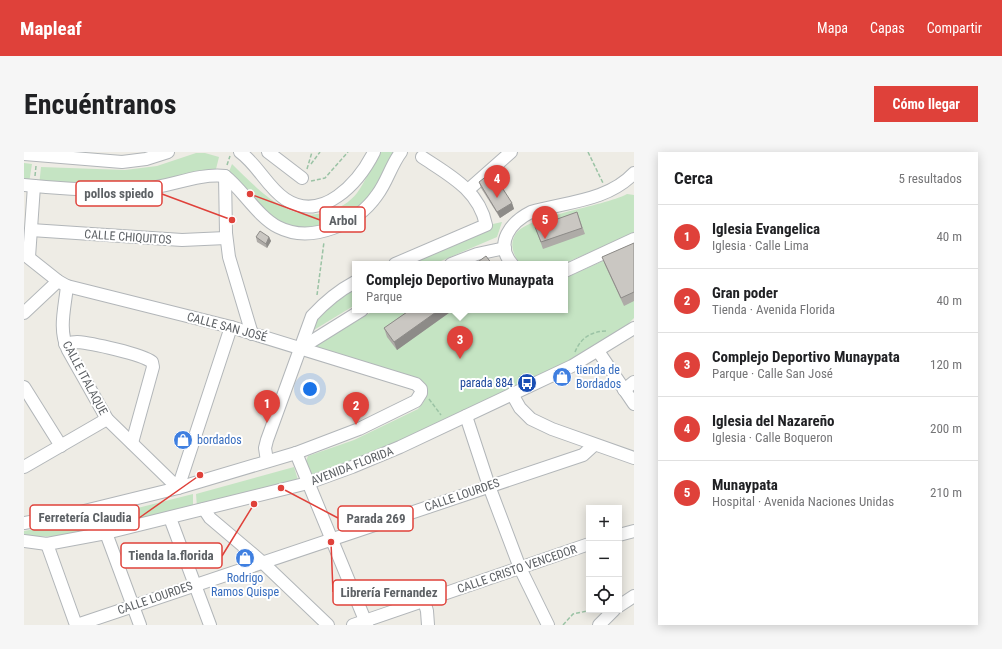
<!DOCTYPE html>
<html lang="es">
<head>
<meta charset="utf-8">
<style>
	:root { --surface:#fff; --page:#f6f6f6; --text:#202124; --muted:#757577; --line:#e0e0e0; --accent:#df413a }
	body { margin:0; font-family:"Roboto Condensed",sans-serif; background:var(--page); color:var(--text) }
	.controls { position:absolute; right:12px; bottom:12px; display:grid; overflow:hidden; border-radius:0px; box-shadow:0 2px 10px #0003 }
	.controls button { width:36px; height:36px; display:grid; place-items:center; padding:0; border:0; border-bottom:1px solid var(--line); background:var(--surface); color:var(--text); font:20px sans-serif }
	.you { position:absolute; left:286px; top:237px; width:14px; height:14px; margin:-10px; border:3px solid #fff; border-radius:50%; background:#1a73e8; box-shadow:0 0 0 6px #1a73e833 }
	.badge { display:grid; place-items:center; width:26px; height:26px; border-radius:50%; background:var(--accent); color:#fff; font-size:13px; font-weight:700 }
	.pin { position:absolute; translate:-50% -33px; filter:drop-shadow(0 1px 2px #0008) }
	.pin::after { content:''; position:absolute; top:21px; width:14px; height:12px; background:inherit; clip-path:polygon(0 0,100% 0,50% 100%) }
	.popup { position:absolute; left:328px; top:109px; width:216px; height:52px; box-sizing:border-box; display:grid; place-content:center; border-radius:0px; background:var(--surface); filter:drop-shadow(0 1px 3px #0005); font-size:13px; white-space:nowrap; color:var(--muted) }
	.popup b { font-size:15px; color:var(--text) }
	.popup::after { content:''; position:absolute; left:50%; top:100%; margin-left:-8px; border:8px solid transparent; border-top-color:var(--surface) }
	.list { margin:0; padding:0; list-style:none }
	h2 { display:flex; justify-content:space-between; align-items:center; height:52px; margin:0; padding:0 16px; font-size:17px }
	h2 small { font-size:13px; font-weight:400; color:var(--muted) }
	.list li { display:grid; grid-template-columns:26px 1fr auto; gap:12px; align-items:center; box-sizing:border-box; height:64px; padding:0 16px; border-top:1px solid var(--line) }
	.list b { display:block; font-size:15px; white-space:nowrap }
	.list p { margin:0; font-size:13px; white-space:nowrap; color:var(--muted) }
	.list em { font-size:13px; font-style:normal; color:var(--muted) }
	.icon { flex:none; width:22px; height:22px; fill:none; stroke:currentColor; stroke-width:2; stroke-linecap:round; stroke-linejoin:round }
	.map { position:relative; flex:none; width:610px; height:473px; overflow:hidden; border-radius:0px }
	header { display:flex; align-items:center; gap:24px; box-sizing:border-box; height:56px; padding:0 20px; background:var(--accent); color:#fff }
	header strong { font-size:19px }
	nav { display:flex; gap:22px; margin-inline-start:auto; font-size:14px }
	.intro { display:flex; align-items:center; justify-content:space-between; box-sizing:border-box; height:96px; padding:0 24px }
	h1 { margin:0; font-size:28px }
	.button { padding:10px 18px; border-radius:0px; background:var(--accent); color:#fff; font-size:14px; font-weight:700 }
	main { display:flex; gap:24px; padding:0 24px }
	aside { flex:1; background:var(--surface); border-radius:0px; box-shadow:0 2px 10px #0003 }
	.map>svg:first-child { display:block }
</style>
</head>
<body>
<header>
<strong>Mapleaf</strong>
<nav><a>Mapa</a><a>Capas</a><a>Compartir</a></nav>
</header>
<div class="intro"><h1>Encuéntranos</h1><a class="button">Cómo llegar</a></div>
<main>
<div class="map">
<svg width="610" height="473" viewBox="0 0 610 473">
	<rect width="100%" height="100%" fill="#eeece5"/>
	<g fill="#c5e4c3">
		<path d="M 354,0 L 374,0 L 353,43 L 317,75 L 250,76 L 203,25 L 208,12 C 234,37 264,72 303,60 C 315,57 326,50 333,41 C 342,29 348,13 354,0 Z"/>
		<polygon points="172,1 181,1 195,5 190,25 117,34 15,34 17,15 101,18 133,14"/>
		<polygon points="0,11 8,12 5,31 0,30"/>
		<path d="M 603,42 L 610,43 L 610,81 L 539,112 L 496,112 C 490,104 485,93 491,83 C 501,64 579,55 603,42 Z"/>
		<polygon points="464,70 469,72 478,70 473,85 410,112 381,112"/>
		<path d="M 610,95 L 610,166 L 588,188 L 523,224 L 350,303 L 287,324 L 282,309 L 284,304 L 330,288 L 394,257 C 400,251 402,247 401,239 L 282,194 L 301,187 L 351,158 L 541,158 L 541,126 Z"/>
		<polygon points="331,135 331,153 285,181 291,162"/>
		<polygon points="270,315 274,328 173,355 172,342"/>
		<path d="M 169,342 L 169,353 C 116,369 55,390 0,383 L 0,379 L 74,366 Z"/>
	</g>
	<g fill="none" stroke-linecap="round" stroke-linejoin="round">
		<defs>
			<g id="minor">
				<path d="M 216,0 C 234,13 243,35 261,47 C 298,72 335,30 350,0"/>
				<polyline points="244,0 278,26"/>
				<polyline points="0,2 98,10 122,7 144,0"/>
				<polyline points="201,24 202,81 205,105 228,182"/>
				<path d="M 0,33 C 39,37 80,40 119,37 C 146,35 173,21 201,24 C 218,37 234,65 254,75 C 287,92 333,72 353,43 C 363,30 367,13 377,0"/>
				<polyline points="444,38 487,0"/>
				<polyline points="7,78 158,88 202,86"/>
				<polyline points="0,102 34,129 43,134 207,175 392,232 397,237 397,241 392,249 335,277 272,301 154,336 48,362 0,371"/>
				<polyline points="5,105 10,34"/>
				<path d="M 371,112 L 462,73 C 455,38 425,23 398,5"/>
				<polyline points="427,112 453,102 481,96"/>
				<path d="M 488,112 C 470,91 487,70 507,60 C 541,50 584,49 610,21"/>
				<polyline points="541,119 610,87"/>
				<path d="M 43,134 C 41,155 34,178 44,198 L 83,267 L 154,336 L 207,175"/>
				<polyline points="0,161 34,129"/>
				<path d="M 41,192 C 45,191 49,190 53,190 C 67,191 118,202 128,210 L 129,215 L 108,291"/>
				<polyline points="277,196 338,158"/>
				<polyline points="574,199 610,252"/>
				<polyline points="0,235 37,294"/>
				<polyline points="600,238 610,230"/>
				<polyline points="488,242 496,256 507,267 528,277 610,306"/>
				<polyline points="442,264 465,334 496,416 524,473"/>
				<polyline points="272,301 343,473"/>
				<path d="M 243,309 L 241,296 L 243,288 L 288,164 C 301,150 314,139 331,130"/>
				<polyline points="0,315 83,267"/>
				<polyline points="180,357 186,366 238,410 304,473"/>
				<polyline points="146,366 186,473"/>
				<polyline points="82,381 116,473"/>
				<polyline points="595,383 610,379"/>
				<polyline points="0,389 23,392 82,381 284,331 328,315 376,295 548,214 610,176"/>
				<polyline points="23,392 52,473"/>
				<polyline points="400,449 403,459 404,473"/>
				<polyline points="595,454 610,444"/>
				<polyline points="53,473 559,303 570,293"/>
				<polyline points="329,473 565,392"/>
				<polyline points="575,473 590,458"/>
			</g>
		</defs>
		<use href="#minor" stroke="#b2b6b9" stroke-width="14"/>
		<g stroke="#9bc3a5" stroke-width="1.5" stroke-dasharray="4 2" stroke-linecap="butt">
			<polyline points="564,0 579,31"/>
			<polyline points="287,12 296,0"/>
			<polyline points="203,13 206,4"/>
			<polyline points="283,17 288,0"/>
			<polyline points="11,24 12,14"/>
			<polyline points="287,29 301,26 324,0"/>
			<polyline points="293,143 300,90"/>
			<path d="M 551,200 C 557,185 568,179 584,179"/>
			<polyline points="405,247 417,263"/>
			<polyline points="539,473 549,462 568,458"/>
		</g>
		<use href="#minor" stroke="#fff" stroke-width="12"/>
	</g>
	<g fill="#aeaba7">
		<polygon points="455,30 488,51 490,57 476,66 457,36"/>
		<polygon points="553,60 561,82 519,97 511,75"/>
		<polygon points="232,85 245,85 247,89 243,96 233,90"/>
		<polygon points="610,91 610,149 600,154 581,113 578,105"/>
		<polygon points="386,158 429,158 373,198 363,185 360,176"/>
	</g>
	<g fill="#8d8b88">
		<polygon points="488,51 490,57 476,66 473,60"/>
		<polygon points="245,85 247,89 243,96 242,92"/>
		<polygon points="415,158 429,158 373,198 370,190"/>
	</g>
	<g fill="#cac7c2" stroke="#8d8b88">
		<polygon points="468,20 488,51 473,60 455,30"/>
		<polygon points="553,60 558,76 517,90 511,75"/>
		<polygon points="236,79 245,85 242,92 232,85"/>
		<polygon points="610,91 610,140 597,146 578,105"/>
		<polygon points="462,104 468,112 451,112"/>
		<polygon points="386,158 415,158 370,190 360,176"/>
	</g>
	<defs>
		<symbol id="shop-disc" viewBox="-11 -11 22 22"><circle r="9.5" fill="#3f7fe0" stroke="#fff"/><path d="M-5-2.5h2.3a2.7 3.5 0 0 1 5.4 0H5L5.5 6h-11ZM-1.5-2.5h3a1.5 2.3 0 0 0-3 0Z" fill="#fff"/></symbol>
		<symbol id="bus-disc" viewBox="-11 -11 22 22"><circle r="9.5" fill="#1a4fb4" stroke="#fff"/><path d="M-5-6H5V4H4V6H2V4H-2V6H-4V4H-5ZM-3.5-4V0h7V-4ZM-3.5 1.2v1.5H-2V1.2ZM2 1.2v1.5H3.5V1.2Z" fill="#fff"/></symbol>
	</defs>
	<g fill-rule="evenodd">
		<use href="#shop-disc" x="527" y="214" width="22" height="22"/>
		<use href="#bus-disc" x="492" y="220" width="22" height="22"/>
		<use href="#shop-disc" x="148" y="277" width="22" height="22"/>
		<use href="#shop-disc" x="210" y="395" width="22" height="22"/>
	</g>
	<g text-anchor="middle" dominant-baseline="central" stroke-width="4" stroke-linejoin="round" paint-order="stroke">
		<g font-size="12" fill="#5d6165" stroke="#fff">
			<text transform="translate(104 85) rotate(4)">CALLE CHIQUITOS</text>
			<text transform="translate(203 175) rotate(15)">CALLE SAN JOSÉ</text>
			<text transform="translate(61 226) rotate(62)">CALLE ITALAQUE</text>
			<text transform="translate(328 314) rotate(-21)">AVENIDA FLORIDA</text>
			<text transform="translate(438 343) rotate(-19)">CALLE LOURDES</text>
			<text transform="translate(493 417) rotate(-19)">CALLE CRISTO VENCEDOR</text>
			<text transform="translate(131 446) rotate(-19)">CALLE LOURDES</text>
		</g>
		<g font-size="12" fill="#366cbe" stroke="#fff" text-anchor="start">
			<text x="552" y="218">tienda de<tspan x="552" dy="14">Bordados</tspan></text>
			<text x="173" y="288">bordados</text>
			<text x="221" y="426" text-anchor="middle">Rodrigo<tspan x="221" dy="14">Ramos Quispe</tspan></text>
		</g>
		<g font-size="12" fill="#164399" stroke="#fff" text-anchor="end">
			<text x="489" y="231">parada 884</text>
		</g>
	</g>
	<path fill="none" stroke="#df413a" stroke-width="1.5" d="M208 68L138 42M226 42L296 68M176 323L115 366M257 336L314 366M230 352L198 404M307 390L309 440"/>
	<g fill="#df413a" stroke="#fff" stroke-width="1.5">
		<circle cx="208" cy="68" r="4"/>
		<circle cx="226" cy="42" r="4"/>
		<circle cx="176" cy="323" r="4"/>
		<circle cx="257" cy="336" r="4"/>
		<circle cx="230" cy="352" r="4"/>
		<circle cx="307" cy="390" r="4"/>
	</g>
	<g fill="#fff" stroke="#df413a" stroke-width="1.5">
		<rect x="52" y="29" width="86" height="25" rx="4"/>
		<rect x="296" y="55" width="45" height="25" rx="4"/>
		<rect x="6" y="353" width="109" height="25" rx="4"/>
		<rect x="314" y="354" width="75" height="25" rx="4"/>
		<rect x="97" y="391" width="101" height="25" rx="4"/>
		<rect x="309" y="428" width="113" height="25" rx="4"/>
	</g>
	<g font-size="13" text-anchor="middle" font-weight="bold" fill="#5d6165">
		<text x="95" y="46">pollos spiedo</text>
		<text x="319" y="73">Arbol</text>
		<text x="61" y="370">Ferretería Claudia</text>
		<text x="352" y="371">Parada 269</text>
		<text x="147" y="408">Tienda la.florida</text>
		<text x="365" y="445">Librería Fernandez</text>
	</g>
</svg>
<div class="controls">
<button>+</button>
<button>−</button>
<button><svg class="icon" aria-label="locate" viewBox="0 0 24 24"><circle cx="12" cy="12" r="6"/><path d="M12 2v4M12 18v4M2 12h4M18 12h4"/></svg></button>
</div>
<div class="you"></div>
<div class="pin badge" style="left:243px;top:271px">1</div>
<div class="pin badge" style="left:332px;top:273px">2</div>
<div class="pin badge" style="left:436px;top:207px">3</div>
<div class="popup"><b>Complejo Deportivo Munaypata</b>Parque</div>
<div class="pin badge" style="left:473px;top:46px">4</div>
<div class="pin badge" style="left:521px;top:87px">5</div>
</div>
<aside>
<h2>Cerca<small>5 resultados</small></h2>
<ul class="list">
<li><span class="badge">1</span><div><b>Iglesia Evangelica</b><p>Iglesia · Calle Lima</p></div><em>40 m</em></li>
<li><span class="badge">2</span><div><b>Gran poder</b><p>Tienda · Avenida Florida</p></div><em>40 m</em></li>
<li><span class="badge">3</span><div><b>Complejo Deportivo Munaypata</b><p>Parque · Calle San José</p></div><em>120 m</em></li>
<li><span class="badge">4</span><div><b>Iglesia del Nazareño</b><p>Iglesia · Calle Boqueron</p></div><em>200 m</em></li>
<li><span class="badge">5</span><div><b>Munaypata</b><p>Hospital · Avenida Naciones Unidas</p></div><em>210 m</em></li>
</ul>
</aside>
</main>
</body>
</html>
